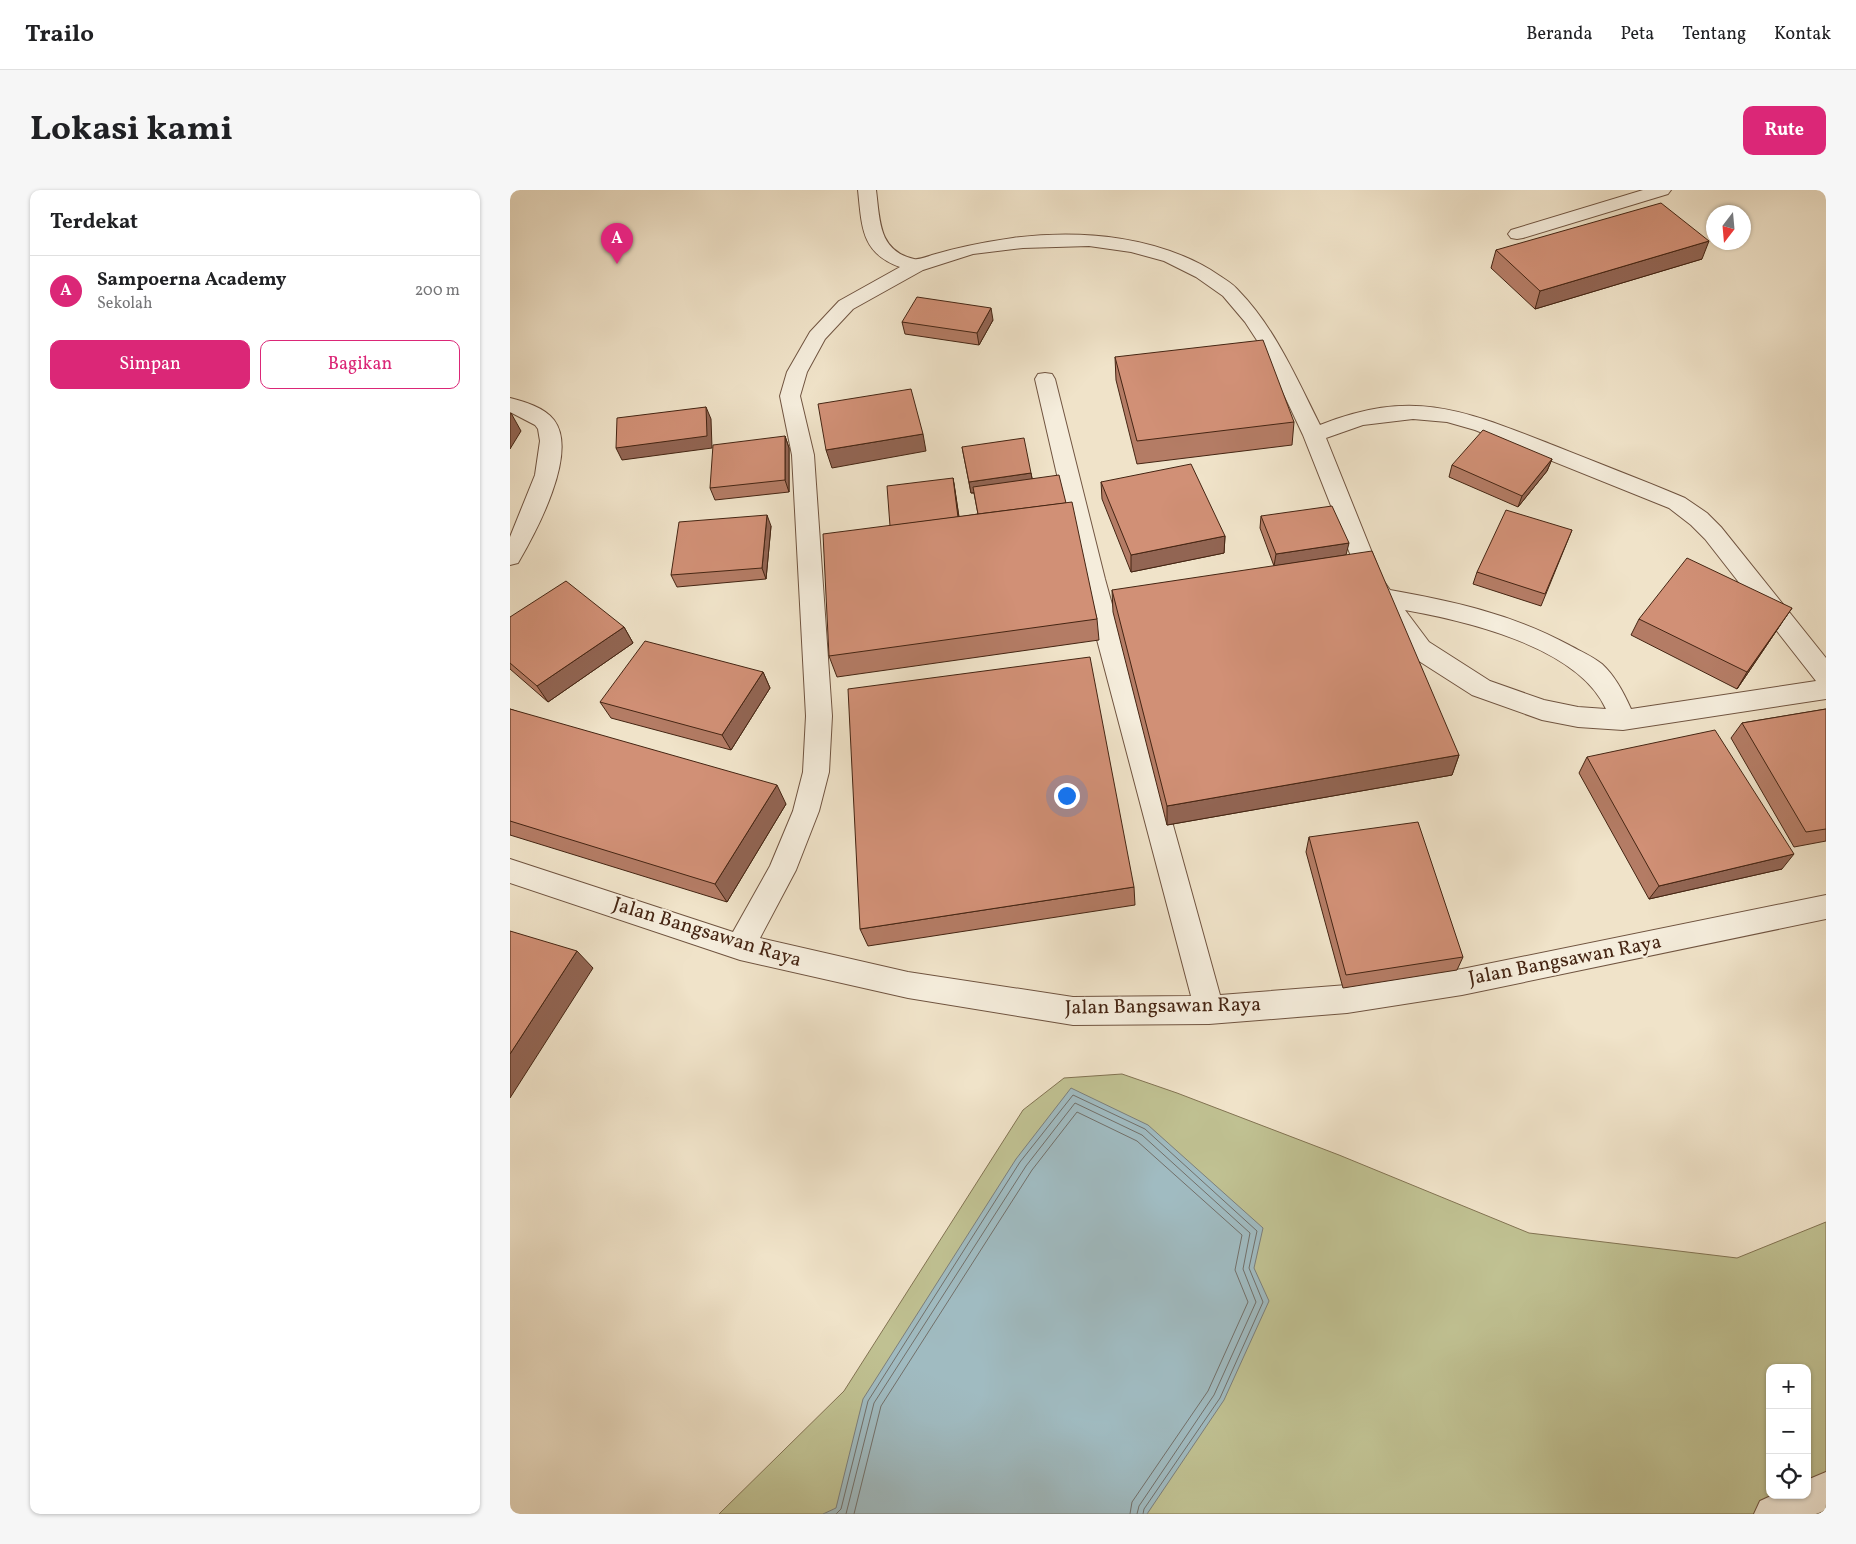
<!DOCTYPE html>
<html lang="id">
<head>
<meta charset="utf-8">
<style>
	:root { --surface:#fff; --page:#f6f6f6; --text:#202124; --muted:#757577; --line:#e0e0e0; --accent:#db2777 }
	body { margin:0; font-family:Vollkorn,serif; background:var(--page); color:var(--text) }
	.controls { position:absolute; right:15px; bottom:15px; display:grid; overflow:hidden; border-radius:10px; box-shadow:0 1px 4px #0004 }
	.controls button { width:45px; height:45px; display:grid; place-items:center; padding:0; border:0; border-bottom:1px solid var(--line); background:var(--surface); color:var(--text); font:25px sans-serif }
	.compass { position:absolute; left:1196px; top:15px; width:45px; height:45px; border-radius:50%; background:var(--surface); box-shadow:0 1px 4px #0004; rotate:196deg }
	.you { position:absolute; left:556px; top:605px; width:18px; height:18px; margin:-12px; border:4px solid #fff; border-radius:50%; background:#1a73e8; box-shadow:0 0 0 8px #1a73e833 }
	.badge { display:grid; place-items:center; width:32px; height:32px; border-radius:50%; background:var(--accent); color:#fff; font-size:16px; font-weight:700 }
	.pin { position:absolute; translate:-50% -41px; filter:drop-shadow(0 1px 2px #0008) }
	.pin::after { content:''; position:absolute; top:26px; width:18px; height:15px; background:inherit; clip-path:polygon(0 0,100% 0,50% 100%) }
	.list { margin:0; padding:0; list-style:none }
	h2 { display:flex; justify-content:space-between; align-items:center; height:65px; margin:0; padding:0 20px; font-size:21px }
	h2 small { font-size:16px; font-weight:400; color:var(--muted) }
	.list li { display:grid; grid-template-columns:32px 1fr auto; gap:15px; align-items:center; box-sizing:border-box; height:70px; padding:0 20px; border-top:1px solid var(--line) }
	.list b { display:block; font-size:19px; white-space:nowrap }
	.list p { margin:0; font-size:16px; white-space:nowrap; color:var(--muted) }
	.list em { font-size:16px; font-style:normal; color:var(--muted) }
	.actions { display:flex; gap:10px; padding:15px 20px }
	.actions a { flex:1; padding:11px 0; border:1px solid var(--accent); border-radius:10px; text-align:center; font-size:18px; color:var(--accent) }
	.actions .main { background:var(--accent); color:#fff }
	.icon { flex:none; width:28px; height:28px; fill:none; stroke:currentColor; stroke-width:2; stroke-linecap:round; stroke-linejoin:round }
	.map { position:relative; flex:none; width:1316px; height:1324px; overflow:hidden; border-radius:10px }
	header { display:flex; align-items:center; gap:30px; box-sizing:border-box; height:70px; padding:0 25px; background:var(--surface); border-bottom:1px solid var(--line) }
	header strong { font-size:24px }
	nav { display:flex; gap:28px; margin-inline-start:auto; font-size:18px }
	.intro { display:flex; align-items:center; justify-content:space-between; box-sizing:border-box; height:120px; padding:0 30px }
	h1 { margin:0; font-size:35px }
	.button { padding:12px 22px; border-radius:10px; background:var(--accent); color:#fff; font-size:18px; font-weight:700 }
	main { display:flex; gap:30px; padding:0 30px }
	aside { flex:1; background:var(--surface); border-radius:10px; box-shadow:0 1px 4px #0004 }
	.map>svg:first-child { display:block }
</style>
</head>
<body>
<header>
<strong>Trailo</strong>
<nav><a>Beranda</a><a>Peta</a><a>Tentang</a><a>Kontak</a></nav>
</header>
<div class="intro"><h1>Lokasi kami</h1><a class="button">Rute</a></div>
<main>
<aside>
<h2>Terdekat<small></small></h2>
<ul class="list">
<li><span class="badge">A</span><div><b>Sampoerna Academy</b><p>Sekolah</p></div><em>200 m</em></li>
</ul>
<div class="actions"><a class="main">Simpan</a><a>Bagikan</a></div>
</aside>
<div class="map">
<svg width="1316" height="1324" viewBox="0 0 1316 1324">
	<rect width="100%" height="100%" fill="#f0e3c9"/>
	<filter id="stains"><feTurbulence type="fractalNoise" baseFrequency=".004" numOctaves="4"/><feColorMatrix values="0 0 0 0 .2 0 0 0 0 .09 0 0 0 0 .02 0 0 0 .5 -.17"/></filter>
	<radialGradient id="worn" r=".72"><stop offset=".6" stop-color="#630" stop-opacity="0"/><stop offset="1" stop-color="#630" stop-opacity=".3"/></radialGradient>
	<path fill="#c0c192" stroke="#827352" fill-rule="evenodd" d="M 612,884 L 667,903 L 829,965 L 1019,1043 L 1227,1068 L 1316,1032 L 1316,1324 L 209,1324 L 334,1201 L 513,920 L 554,888 ZM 1260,1178 L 1297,1178 L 1297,1305 L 1260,1305 Z"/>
	<polygon fill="#a0bbc1" stroke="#7c7f7b" points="561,898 638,935 753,1038 744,1078 759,1111 714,1210 637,1324 313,1324 326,1318 353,1209 506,969"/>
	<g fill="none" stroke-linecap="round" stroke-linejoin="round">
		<g stroke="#72706a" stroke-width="1">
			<polyline points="326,1324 331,1319 358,1211 510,972 563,905 635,939 747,1041 739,1078 753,1112 710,1208 634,1319 633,1324"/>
			<polyline points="336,1324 364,1213 516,976 565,913 632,945 740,1043 733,1079 746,1112 704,1205 629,1316 627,1324"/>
			<polyline points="344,1324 371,1216 522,980 567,922 627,951 732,1045 725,1080 738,1112 698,1201 622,1312 620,1324"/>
		</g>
		<defs>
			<g id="minor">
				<path d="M 348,0 L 366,0 C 370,30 368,61 404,69 C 409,70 416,67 422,65 C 449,57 475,52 503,48 C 571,39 652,46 710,86 C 716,90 723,94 728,100 C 765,138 786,187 810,235 C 903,198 953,220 1040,254 C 1085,272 1130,289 1175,308 L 1197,323 L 1211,337 L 1316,468 L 1316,509 L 1113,540 L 1068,537 L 1032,530 L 962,505 L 901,466 L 854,399 L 793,245 L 752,158 L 735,132 L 713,106 L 686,87 L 654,71 L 621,62 L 579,56 L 513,58 L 463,64 L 413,80 L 343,119 L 315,149 L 297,182 L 290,206 L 304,265 L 322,526 L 319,582 L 309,621 L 286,680 L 250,748 L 398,782 L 563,807 L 681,806 L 571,389 L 525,189 L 528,184 L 535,183 L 542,184 L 545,189 L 595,389 L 710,805 L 837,795 L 952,779 L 1316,705 L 1316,729 L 952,805 L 837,823 L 699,834 L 563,835 L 398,808 L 230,770 L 0,693 L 0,669 L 223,742 L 260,676 L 283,621 L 293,582 L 296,526 L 282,265 L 270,206 L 277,182 L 300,142 L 329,111 L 390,77 C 351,63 352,37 348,0 ZM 903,229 L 937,232 L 965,240 L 1159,318 L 1181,335 L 1195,349 L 1306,491 L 1121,519 C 1114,503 1105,486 1092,474 C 1082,466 1070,461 1059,455 C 1002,424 942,411 880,400 L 873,390 L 816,248 L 853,235 ZM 895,420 C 956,431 1068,457 1096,519 L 1068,517 L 1034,510 L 980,491 L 919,452 Z"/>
				<polygon points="1133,0 1161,0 1158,4 1013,48 1007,49 1001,48 998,44 1001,40"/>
				<path d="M 0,208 C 15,212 34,217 44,230 C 69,263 26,342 8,373 L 0,375 L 0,347 L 25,285 L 30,251 L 28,239 L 25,235 L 0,222 Z"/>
				<polygon points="1316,1282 1316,1320 1306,1324 1244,1324 1250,1311 1263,1305 1297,1305 1297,1290"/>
			</g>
		</defs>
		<use href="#minor" stroke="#705440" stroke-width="2"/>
		<use href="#minor" fill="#f5eddc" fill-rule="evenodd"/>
	</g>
	<g fill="#b47c65" stroke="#452513">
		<polygon points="986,60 1192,69 1025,119 981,78"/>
		<polygon points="483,130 469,155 395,144 392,132"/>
		<polygon points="605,167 784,232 782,255 627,274 606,190"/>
		<polygon points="275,246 279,258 279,302 205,310 200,298"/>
		<polygon points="452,257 521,283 522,288 556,313 587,429 589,450 327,487 319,466 380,336 443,288 449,327 468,324 464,303 461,303"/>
		<polygon points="1042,269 1037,281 1008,317 939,287 942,275"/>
		<polygon points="591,292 715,346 714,363 621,382 592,309"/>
		<polygon points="751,326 836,365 764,376 750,338"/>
		<polygon points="261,336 256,389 167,397 161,385"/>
		<polygon points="1062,340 1031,416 963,394 967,382"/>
		<polygon points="602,400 949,565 942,585 657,635 603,422"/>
		<polygon points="0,427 114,437 123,453 38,512 0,479"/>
		<polygon points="1129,429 1271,434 1227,499 1121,445"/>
		<polygon points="253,482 260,498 221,560 101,528 90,512"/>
		<polygon points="0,519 276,614 217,712 0,645"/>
		<polygon points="1316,519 1316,651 1284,657 1221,548 1232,533"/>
		<polygon points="1077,567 1272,679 1139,709 1069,583"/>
		<polygon points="799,647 953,767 947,780 833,798 796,662"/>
		<polygon points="624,697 625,715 358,756 350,739"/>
	</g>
	<g fill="#926553" stroke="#452513">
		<polygon points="1199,51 1192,69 1025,119 1030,101"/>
		<polygon points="481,118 483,130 469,155 467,143"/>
		<polygon points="196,217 201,229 202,258 112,270 106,258"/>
		<polygon points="1,223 11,241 0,259 0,225"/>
		<polygon points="413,244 416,261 322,278 316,260"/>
		<polygon points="275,246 279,258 279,302 275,290"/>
		<polygon points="1042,269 1037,281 1008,317 1012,306"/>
		<polygon points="521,283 523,295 461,303 459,292"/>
		<polygon points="443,288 445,300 451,341 448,330"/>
		<polygon points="257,325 261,336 256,389 252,378"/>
		<polygon points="715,346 714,363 621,382 621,365"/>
		<polygon points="839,353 836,365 764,376 766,364"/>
		<polygon points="1282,418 1271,434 1227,499 1237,482"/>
		<polygon points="114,437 123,453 38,512 27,496"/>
		<polygon points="253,482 260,498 221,560 212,545"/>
		<polygon points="949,565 942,585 657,635 657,616"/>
		<polygon points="267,595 276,614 217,712 205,694"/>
		<polygon points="1284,664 1272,679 1139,709 1149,696"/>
		<polygon points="67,761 83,778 0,908 0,864"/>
	</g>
	<g fill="#d19076" stroke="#452513">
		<polygon points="1151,13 1199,51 1030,101 986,60"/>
		<polygon points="407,107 481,118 467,143 392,132"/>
		<polygon points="753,150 784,232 627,251 605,167"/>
		<polygon points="401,199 413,244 316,260 308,214"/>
		<polygon points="196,217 197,246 106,258 107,228"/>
		<polygon points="973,240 1042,269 1012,306 942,275"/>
		<polygon points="275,246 275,290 200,298 203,255"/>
		<polygon points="514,248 521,283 459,292 452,257"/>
		<polygon points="681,274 715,346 621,365 591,292"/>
		<polygon points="549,285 556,313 468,324 463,297"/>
		<polygon points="443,288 448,327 380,336 377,296"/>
		<polygon points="562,312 587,429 319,466 313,344"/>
		<polygon points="822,316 839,353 766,364 751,326"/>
		<polygon points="996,320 1062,340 1035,404 967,382"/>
		<polygon points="257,325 252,378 161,385 169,332"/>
		<polygon points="862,361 949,565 657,616 602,400"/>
		<polygon points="1177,368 1282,418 1237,482 1129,429"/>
		<polygon points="56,391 114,437 27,496 0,473 0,427"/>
		<polygon points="135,451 253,482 212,545 90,512"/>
		<polygon points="580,467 624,697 350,739 338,499"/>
		<polygon points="0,519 267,595 205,694 0,631"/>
		<polygon points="1316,519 1316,639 1296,642 1232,533"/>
		<polygon points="1205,540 1284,664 1149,696 1077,567"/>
		<polygon points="908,632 953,767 836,785 799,647"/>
		<polygon points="0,741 67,761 0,864"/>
	</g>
	<g text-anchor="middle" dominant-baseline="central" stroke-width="4.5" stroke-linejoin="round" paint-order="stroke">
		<g font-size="20" fill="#452513" stroke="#f5eddc">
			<text transform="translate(197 743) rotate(17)">Jalan Bangsawan Raya</text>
			<text transform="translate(1055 771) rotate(-11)">Jalan Bangsawan Raya</text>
			<text transform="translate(653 817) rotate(-1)">Jalan Bangsawan Raya</text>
		</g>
	</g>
	<rect width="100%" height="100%" filter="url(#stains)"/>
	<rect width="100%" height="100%" fill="url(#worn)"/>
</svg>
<div class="controls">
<button>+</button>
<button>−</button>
<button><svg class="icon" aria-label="locate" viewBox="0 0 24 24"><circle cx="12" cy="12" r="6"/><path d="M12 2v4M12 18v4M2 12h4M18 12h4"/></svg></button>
</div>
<svg class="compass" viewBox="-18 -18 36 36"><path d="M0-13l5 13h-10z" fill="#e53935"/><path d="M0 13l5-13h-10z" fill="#757577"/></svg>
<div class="you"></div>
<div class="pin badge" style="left:107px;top:74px">A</div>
</div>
</main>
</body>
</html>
